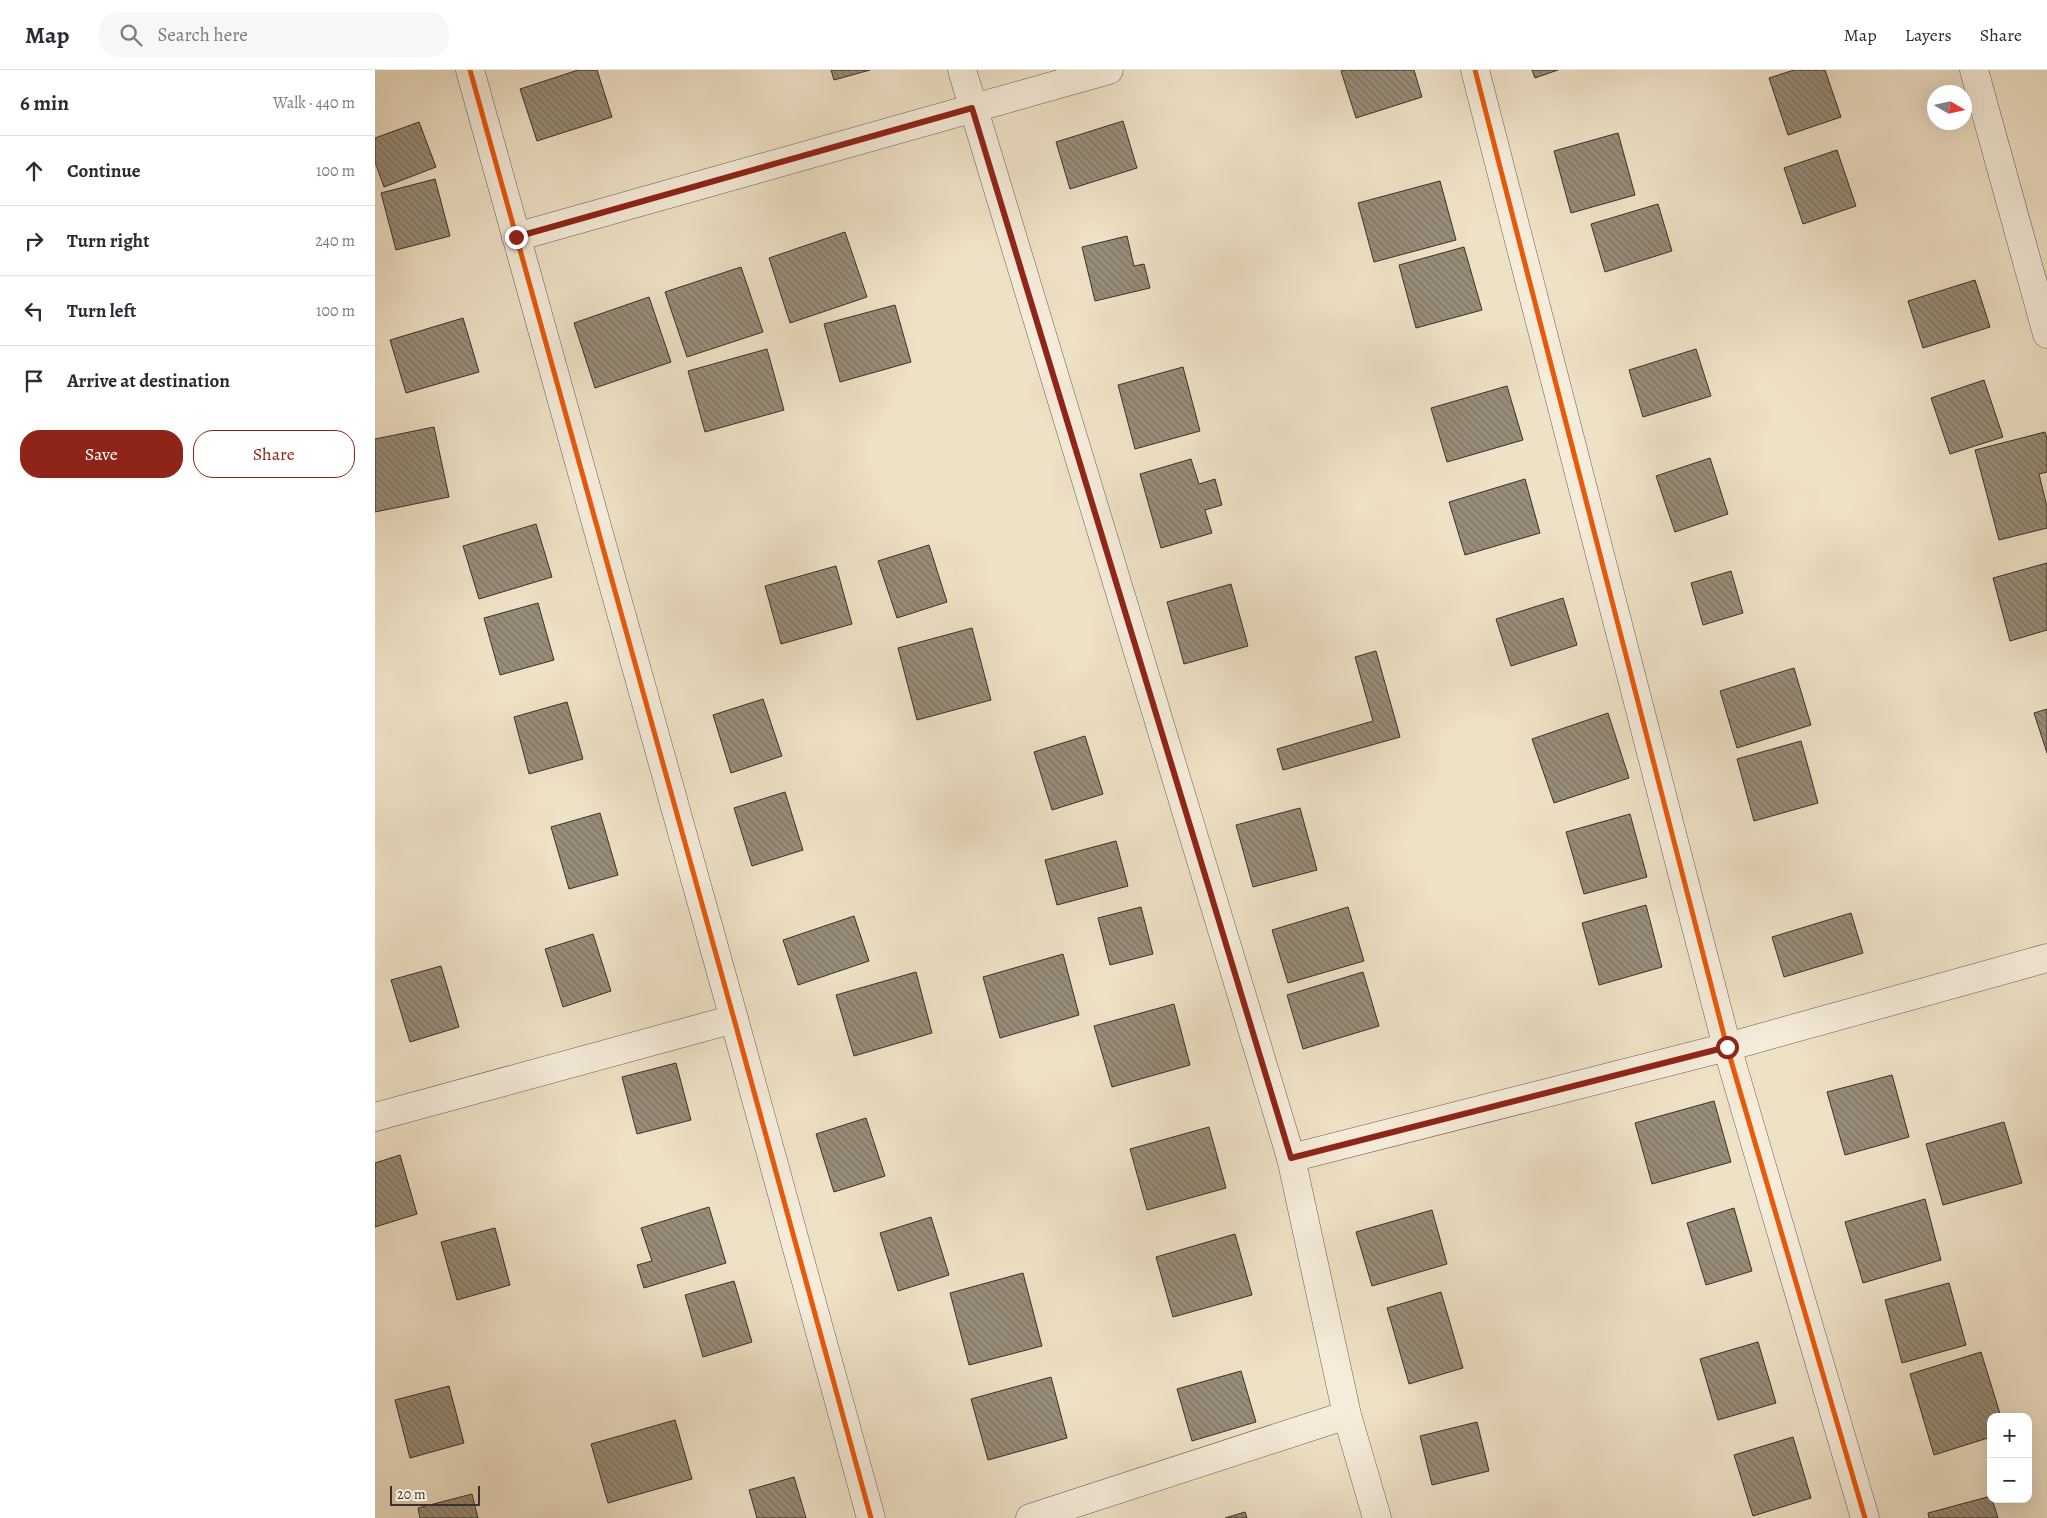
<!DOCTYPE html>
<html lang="en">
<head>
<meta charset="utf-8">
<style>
	:root { --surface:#fff; --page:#f7f7f7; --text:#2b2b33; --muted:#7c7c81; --line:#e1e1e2; --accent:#8f2418 }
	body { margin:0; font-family:Alegreya,serif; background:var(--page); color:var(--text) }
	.controls { position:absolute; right:15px; bottom:15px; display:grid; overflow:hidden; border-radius:10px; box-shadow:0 5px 20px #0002 }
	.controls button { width:45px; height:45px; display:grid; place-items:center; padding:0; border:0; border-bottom:1px solid var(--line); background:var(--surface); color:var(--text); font:25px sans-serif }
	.compass { position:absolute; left:1552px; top:15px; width:45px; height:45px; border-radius:50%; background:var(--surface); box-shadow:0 5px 20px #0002; rotate:99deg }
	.scale { position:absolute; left:15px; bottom:12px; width:90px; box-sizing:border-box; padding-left:5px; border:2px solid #3a3128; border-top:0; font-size:14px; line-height:18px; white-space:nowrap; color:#3a3128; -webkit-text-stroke:4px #f5ecda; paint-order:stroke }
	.stop { position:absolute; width:15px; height:15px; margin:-11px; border:4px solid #8f2418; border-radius:50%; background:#fff }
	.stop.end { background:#8f2418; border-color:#fff; box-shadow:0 1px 5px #0008 }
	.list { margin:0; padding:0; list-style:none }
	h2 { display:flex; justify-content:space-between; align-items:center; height:65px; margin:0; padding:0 20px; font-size:21px }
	h2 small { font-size:16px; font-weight:400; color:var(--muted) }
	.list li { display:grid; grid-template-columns:32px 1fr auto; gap:15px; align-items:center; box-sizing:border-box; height:70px; padding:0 20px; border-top:1px solid var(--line) }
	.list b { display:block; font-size:19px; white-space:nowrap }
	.list em { font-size:16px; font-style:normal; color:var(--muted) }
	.actions { display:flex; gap:10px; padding:15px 20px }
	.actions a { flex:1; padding:11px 0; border:1px solid var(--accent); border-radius:20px; text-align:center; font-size:18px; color:var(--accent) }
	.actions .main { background:var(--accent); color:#fff }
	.icon { flex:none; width:28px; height:28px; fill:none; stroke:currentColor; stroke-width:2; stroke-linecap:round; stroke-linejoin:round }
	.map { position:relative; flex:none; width:1672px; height:1448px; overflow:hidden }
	header { display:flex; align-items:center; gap:30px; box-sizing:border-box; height:70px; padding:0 25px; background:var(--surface); border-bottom:1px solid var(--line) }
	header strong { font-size:24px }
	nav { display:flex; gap:28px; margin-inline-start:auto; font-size:18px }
	.search { width:350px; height:45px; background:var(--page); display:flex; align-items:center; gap:12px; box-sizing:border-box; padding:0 18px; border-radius:20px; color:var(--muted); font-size:19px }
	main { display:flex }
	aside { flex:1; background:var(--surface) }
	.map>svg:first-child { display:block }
</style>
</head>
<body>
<header>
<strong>Map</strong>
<div class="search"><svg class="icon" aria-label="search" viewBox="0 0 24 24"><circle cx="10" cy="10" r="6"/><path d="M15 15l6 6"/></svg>Search here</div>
<nav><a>Map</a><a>Layers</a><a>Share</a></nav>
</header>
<main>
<aside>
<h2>6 min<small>Walk · 440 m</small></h2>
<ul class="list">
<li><svg class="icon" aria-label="ahead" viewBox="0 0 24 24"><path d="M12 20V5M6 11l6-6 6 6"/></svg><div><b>Continue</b></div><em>100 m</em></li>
<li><svg class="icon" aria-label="right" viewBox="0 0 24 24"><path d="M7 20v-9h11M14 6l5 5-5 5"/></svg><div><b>Turn right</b></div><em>240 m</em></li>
<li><svg class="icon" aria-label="left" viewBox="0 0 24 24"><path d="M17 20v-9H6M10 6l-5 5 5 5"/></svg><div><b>Turn left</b></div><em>100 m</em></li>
<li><svg class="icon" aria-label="arrive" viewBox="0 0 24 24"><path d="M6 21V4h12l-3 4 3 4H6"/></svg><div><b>Arrive at destination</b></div></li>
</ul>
<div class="actions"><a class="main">Save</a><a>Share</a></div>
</aside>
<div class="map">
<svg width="1672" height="1448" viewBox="0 0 1672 1448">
	<defs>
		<pattern id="building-back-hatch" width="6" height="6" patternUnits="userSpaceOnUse" patternTransform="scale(1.25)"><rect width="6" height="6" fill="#988d7a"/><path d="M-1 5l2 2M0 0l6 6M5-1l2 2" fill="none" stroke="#7d7464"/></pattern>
	</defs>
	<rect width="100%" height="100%" fill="#efe1c6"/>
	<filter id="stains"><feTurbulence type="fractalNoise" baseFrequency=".004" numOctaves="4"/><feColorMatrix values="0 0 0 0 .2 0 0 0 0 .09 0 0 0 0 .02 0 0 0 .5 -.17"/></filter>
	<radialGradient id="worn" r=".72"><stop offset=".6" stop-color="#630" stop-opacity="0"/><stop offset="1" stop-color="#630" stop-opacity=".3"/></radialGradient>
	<g fill="url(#building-back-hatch)" stroke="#3a3128">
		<polygon points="203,0 222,0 237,47 162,71 145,19"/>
		<polygon points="456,0 495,0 459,10"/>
		<polygon points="969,0 1039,0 1047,27 981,48 966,1"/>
		<polygon points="1157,0 1183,0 1160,8"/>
		<polygon points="1419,0 1450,0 1466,47 1413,65 1394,8"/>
		<polygon points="748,51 762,98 695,119 681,72"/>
		<polygon points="44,52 61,97 9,117 0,92 0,68"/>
		<polygon points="1243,63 1260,125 1196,143 1179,81"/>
		<polygon points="1462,80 1481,136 1428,154 1409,98"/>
		<polygon points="60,109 75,166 21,180 6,123"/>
		<polygon points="1065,111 1081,170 999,192 983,133"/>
		<polygon points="1283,134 1297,181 1230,202 1216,154"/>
		<polygon points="470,162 492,227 415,253 394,188"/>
		<polygon points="752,166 759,196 769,194 775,218 720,231 707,177"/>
		<polygon points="1089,177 1107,240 1041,258 1024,195"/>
		<polygon points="366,197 388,262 312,287 290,222"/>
		<polygon points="1600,210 1615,257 1548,278 1533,231"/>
		<polygon points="274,227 296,292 220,318 199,253"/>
		<polygon points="520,235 536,292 465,312 449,254"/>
		<polygon points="88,248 104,302 31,323 15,270"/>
		<polygon points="392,279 409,340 330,362 313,301"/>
		<polygon points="1321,279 1336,326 1268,347 1254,300"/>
		<polygon points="808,297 825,361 760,379 743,315"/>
		<polygon points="1609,310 1628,367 1575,384 1556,328"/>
		<polygon points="1132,316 1148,370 1072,392 1056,338"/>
		<polygon points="59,357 74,427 0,442 0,369"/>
		<polygon points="1670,362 1672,369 1672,402 1664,404 1672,437 1672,458 1624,470 1600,380"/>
		<polygon points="1335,388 1353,444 1300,462 1281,406"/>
		<polygon points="816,389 824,414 840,409 847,435 830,440 837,463 786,478 765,404"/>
		<polygon points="1150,409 1165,463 1090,485 1074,432"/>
		<polygon points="161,454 177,507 104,529 88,476"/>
		<polygon points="554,475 572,532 522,548 503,491"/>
		<polygon points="1672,493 1672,560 1635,571 1618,508"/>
		<polygon points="461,496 477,554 406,574 390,516"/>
		<polygon points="1356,501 1368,543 1328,555 1316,513"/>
		<polygon points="856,514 873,576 809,594 792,532"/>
		<polygon points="1188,528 1202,575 1136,596 1121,549"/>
		<polygon points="163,533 179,590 125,605 109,548"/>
		<polygon points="597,558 616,630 542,650 523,578"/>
		<polygon points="1001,581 1025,667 908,700 902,679 998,651 980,587"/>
		<polygon points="1419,598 1436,655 1362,678 1345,621"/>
		<polygon points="388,629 407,686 356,703 338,645"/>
		<polygon points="192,632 208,689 154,704 139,647"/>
		<polygon points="1672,639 1672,683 1659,643"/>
		<polygon points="1233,643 1254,708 1179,733 1157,669"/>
		<polygon points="710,666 728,724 677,740 659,682"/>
		<polygon points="1426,671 1443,733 1379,751 1362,689"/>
		<polygon points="410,722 428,780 377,796 359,738"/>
		<polygon points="925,738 942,800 878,817 861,755"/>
		<polygon points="225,743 243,805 194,819 176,757"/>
		<polygon points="1255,744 1272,807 1209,824 1191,762"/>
		<polygon points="741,771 753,816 682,835 670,790"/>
		<polygon points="1271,835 1287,897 1224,915 1207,853"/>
		<polygon points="766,837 778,884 735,895 723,848"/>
		<polygon points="973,837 989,891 913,913 897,860"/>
		<polygon points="1476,843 1488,883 1409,907 1397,867"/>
		<polygon points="479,846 494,891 423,915 408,870"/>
		<polygon points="218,864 236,921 188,937 170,879"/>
		<polygon points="688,884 704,945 625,968 608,907"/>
		<polygon points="66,896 84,957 35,972 16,910"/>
		<polygon points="541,902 557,963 479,986 461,925"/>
		<polygon points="988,902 1004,956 928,979 912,925"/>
		<polygon points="799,934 815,995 737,1017 719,956"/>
		<polygon points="301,993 316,1050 262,1064 247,1007"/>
		<polygon points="1517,1005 1534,1067 1470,1085 1452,1022"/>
		<polygon points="1339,1031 1356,1092 1277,1114 1260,1053"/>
		<polygon points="491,1048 510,1106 459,1122 441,1064"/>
		<polygon points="1629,1052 1647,1113 1568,1135 1551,1074"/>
		<polygon points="834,1057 851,1118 772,1140 755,1079"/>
		<polygon points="25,1085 42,1144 0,1157 0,1093"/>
		<polygon points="1550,1129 1566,1190 1488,1213 1470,1152"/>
		<polygon points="334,1137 351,1193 269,1218 262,1195 277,1191 266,1158"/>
		<polygon points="1359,1138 1377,1201 1331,1215 1312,1153"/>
		<polygon points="1057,1140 1072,1194 997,1216 981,1162"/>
		<polygon points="556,1147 574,1205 523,1221 505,1163"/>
		<polygon points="120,1158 135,1215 82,1230 66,1172"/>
		<polygon points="860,1164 877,1225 798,1247 781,1187"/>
		<polygon points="648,1203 667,1276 594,1295 575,1223"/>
		<polygon points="359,1211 377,1272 328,1287 310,1225"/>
		<polygon points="1574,1213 1591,1275 1527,1293 1510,1230"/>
		<polygon points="1066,1222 1088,1298 1034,1314 1012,1238"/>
		<polygon points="1383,1272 1401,1333 1343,1350 1325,1289"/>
		<polygon points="1606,1282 1626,1347 1616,1347 1616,1367 1559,1385 1535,1304"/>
		<polygon points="866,1301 881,1352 817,1371 802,1319"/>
		<polygon points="676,1307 692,1368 613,1390 596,1329"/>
		<polygon points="74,1316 89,1373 35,1388 20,1330"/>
		<polygon points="300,1350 317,1409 233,1433 216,1374"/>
		<polygon points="1102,1352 1114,1401 1057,1415 1045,1366"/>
		<polygon points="1418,1367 1436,1428 1378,1446 1359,1385"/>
		<polygon points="419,1407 431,1448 382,1448 374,1420"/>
		<polygon points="97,1424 103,1448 45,1448 43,1438"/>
		<polygon points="1616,1426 1623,1448 1554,1448 1553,1443"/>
		<polygon points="870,1442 872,1448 850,1448"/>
	</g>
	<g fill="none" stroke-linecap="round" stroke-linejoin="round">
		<defs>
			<g id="minor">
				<polyline points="95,0 359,949 496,1448"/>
				<polyline points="587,0 916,1088"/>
				<polyline points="1100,0 1352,977 1490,1448"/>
				<polyline points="1599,0 1672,264"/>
				<polyline points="141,167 734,0"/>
				<polyline points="0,1047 359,949"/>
				<polyline points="972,1345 1002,1448"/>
				<polyline points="655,1448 972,1345 916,1088 1352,977 1672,888"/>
			</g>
		</defs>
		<use href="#minor" stroke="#675d50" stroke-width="29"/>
		<use href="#minor" stroke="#f5ecda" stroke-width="28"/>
		<defs>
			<g id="cycleway">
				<polyline points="95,0 359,949 496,1448"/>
				<polyline points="1100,0 1352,977 1490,1448"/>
			</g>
		</defs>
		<use href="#cycleway" stroke="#f5ecda" stroke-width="8"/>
		<use href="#cycleway" stroke="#e8590c" stroke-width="5"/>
	</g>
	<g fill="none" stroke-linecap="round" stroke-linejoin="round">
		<polyline stroke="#8f2418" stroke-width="6" points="141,167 597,38 916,1088 1352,977"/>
	</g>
	<rect width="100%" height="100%" filter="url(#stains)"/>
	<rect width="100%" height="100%" fill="url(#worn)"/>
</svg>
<div class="controls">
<button>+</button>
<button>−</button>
</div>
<svg class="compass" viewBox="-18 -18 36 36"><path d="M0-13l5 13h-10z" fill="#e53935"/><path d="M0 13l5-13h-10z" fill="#7c7c81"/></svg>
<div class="scale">20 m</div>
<div class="stop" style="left:1352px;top:977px"></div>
<div class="stop end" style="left:141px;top:167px"></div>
</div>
</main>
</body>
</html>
